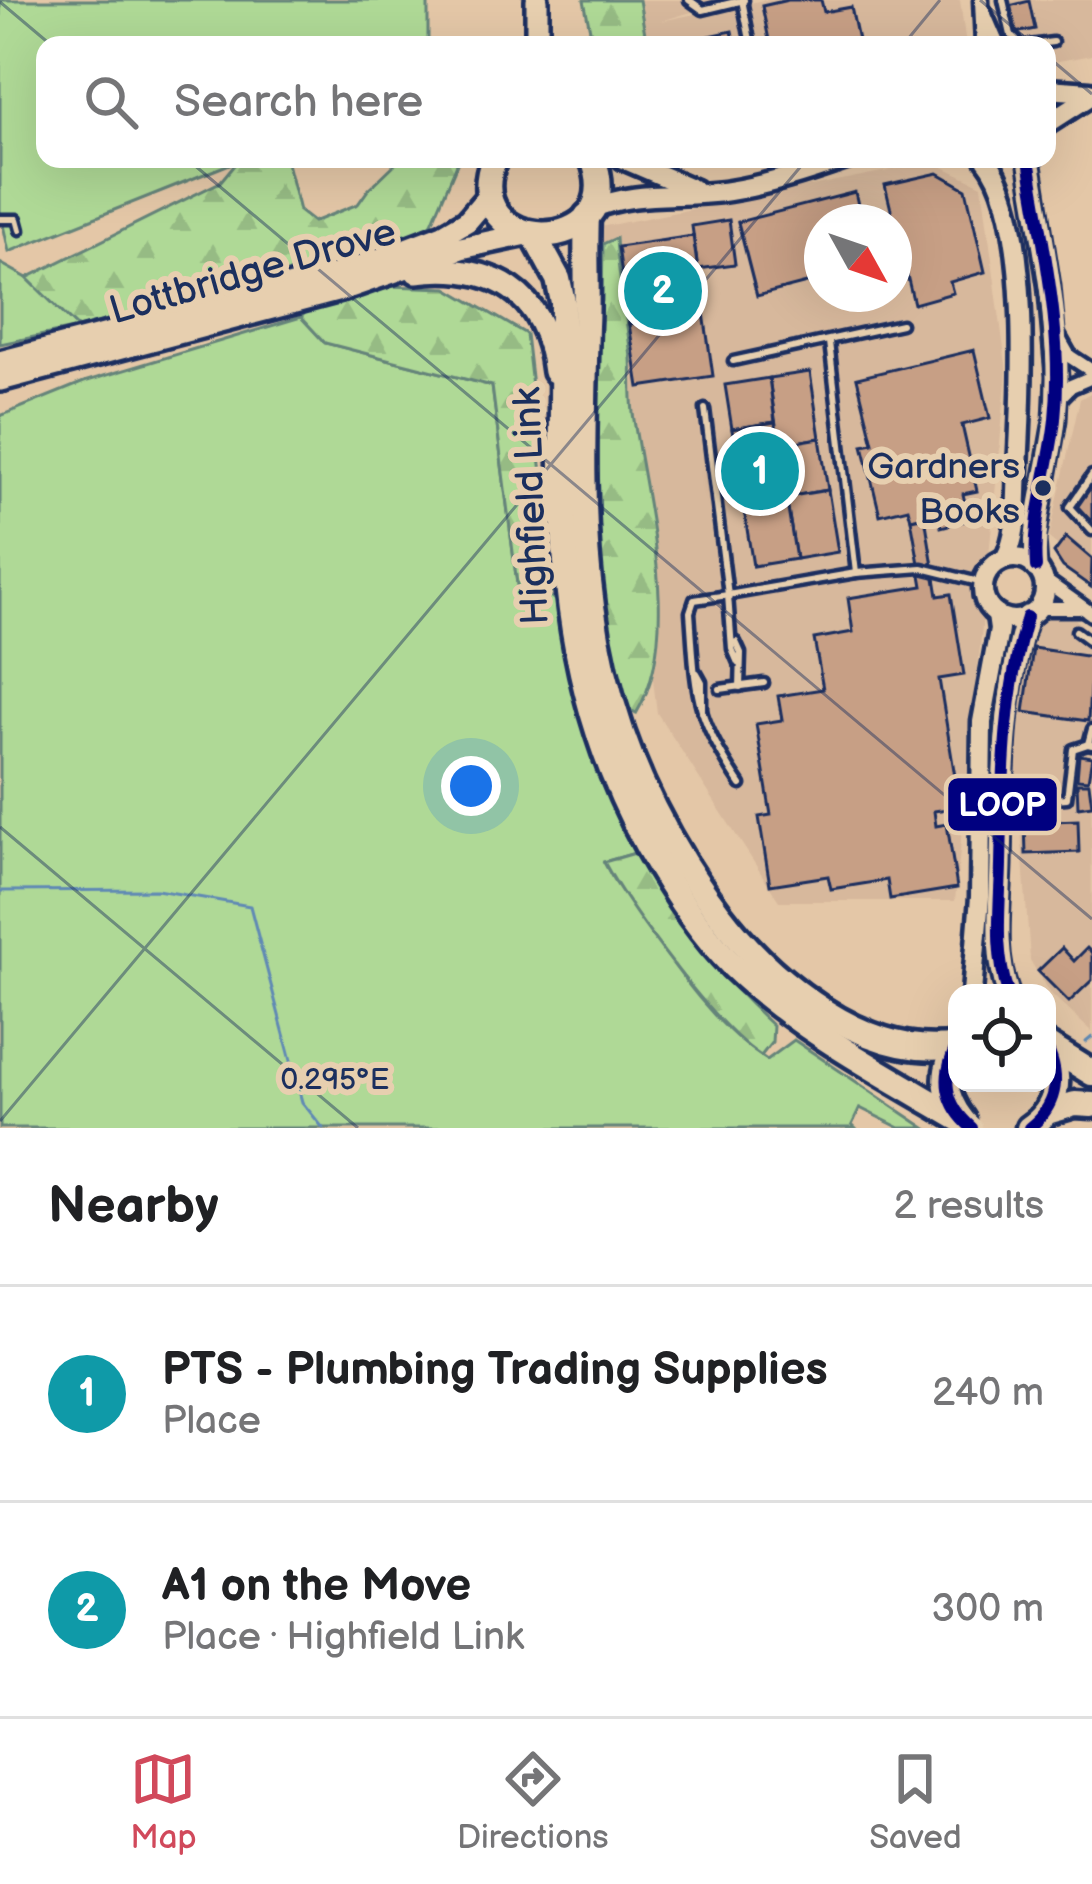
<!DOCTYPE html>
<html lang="en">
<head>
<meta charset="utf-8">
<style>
	:root { --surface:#fff; --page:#f2f2f2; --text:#202124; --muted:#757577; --line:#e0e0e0; --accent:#d1495b }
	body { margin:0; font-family:"Balsamiq Sans",sans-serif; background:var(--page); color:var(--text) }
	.controls { position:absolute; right:36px; bottom:36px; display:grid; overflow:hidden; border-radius:24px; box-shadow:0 12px 48px #0002 }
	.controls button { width:108px; height:108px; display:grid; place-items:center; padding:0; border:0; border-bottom:3px solid var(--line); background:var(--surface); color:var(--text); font:60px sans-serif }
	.compass { position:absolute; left:804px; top:204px; width:108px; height:108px; border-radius:50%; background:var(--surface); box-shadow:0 12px 48px #0002; rotate:130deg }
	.you { position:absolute; left:471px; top:786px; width:42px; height:42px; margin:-30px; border:9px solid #fff; border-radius:50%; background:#1a73e8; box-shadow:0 0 0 18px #1a73e833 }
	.badge { display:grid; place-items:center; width:78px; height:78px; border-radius:50%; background:var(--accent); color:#fff; font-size:39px; font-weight:700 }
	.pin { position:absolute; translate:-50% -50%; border:6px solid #fff; box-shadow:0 3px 12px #0006 }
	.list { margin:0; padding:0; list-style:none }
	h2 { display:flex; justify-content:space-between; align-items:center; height:156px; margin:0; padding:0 48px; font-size:51px }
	h2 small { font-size:39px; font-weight:400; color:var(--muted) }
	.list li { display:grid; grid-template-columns:78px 1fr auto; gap:36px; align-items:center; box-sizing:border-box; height:216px; padding:0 48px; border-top:3px solid var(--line) }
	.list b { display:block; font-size:45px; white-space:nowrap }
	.list p { margin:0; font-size:39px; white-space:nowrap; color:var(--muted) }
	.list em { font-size:39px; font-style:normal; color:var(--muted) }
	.icon { flex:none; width:66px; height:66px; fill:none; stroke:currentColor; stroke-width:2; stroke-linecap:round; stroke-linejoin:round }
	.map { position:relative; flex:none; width:1092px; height:1128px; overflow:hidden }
	.search { position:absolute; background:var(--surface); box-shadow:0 12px 48px #0002; left:36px; right:36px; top:36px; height:132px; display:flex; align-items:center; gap:30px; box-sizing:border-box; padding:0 42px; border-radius:24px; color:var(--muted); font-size:45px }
	.sheet { height:588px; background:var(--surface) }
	nav { display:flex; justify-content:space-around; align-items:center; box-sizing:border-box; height:168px; border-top:3px solid var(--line); background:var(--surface); font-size:33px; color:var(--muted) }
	nav a { display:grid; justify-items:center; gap:6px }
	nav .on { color:var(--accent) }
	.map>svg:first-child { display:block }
</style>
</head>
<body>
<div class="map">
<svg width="1092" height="1128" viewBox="0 0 1092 1128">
	<defs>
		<pattern id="forest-firs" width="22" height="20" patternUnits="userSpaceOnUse" patternTransform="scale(3)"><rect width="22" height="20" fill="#afd996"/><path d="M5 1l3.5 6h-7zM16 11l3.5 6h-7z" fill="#96bb84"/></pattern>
	</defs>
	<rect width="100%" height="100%" fill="#e4c7a7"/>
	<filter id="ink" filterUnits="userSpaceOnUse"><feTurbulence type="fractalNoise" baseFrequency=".00833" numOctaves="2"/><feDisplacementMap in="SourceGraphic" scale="24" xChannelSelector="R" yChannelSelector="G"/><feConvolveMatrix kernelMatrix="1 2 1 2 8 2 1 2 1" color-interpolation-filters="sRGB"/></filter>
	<g filter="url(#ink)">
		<g fill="#d7b89c" fill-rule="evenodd">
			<polygon points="639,0 732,0 661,21 764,0 960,0 966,45 647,45"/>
			<polygon points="997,0 1092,0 1092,55 1047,63 1047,45 1014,45"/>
			<path d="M 933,162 L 982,185 L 1007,372 L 955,901 L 779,901 L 657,713 L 600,227 ZM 822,222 L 894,222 L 894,294 L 822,294 Z"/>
			<polygon points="1092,392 1092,575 1049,538 1080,399"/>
			<polygon points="1038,617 1075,619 1091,633 1092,1032 1048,991 1030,960 1012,697"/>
		</g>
		<g fill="#afd996" stroke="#65847a" stroke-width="3">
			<polygon points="0,0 428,0 428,45 45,45 45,159 242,159 9,252 0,211"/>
			<polygon points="0,263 27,278 78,328 0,344"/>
			<path d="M 301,317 L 325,343 L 492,386 L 518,592 L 528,600 L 549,595 L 556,601 C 571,693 593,769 635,853 L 604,862 L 613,879 C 658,940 702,1019 767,1060 L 794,1040 L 925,1128 L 900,1128 L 860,1108 L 852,1125 L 855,1128 L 0,1128 L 0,416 L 84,382 Z"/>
		</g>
		<g fill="url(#forest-firs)" stroke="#65847a" stroke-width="3">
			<polygon points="584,0 639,0 647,45 593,45"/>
			<polygon points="239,159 286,159 299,211 313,222 358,204 368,190 396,163 410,159 459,159 432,223 416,239 78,328 27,278 220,182"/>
			<path d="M 616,238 C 618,278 627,317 631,358 C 632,376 631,395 633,413 C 645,502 684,633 636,714 L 622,705 L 602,607 L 594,312 L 602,301 L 603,244 Z"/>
			<polygon points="387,286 447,288 526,334 555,586 549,595 528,600 518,592 492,386 325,343 301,317 311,307"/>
			<path d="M 635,853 C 671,920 718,975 773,1026 L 772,1042 L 761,1056 C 715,1027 631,912 604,862 Z"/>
		</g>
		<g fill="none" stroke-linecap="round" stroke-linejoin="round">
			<g stroke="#618ab4" stroke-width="3">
				<polyline points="0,891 157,890 250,906 302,1102 323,1128"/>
				<polyline points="1086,1042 1092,1037"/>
			</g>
		</g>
		<g fill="#c79f85" stroke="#1b2f5e" stroke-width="3">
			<polygon points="788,0 821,0 824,12 851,7 859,45 770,45 762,6"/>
			<polygon points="1029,1 1035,29 1015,33 1009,6"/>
			<polygon points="732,31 735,45 683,45 682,42"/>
			<polygon points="938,173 966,189 985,272 950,282 953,293 914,304 885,185"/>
			<polygon points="855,192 862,222 822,222 822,279 757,296 738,222"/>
			<polygon points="729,220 735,264 698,269 692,226"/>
			<polygon points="693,236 704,313 629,324 618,247"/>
			<polygon points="704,313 713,376 639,387 629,324"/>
			<polygon points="974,350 990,418 962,425 977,491 963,494 969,520 941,527 935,501 928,503 931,515 911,519 908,508 880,515 863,445 873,443 857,378"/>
			<polygon points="810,372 820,438 779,445 769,378"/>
			<polygon points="769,378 775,422 732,429 725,385"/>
			<polygon points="775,422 786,497 743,504 732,429"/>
			<polygon points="820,438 828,490 786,497 779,445"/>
			<polygon points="1092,486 1092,522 1074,507"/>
			<polygon points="828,490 838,552 796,559 786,497"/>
			<polygon points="786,497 796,559 753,566 743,504"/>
			<polygon points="931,515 931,522 926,523 938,596 951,594 964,675 939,679 960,807 934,811 936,826 947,824 957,888 890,899 887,880 831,889 828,876 770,885 759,817 771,815 756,724 782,720 778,696 823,689 814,639 853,632 848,598 923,586 911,519"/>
			<polygon points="1066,537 1092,559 1091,587 1063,567 1054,553"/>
			<polygon points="1033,648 1092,657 1088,721 1024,712"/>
			<polygon points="1079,755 1092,757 1088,780 1077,779"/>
			<polygon points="1077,783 1089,783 1092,805 1078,807"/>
			<polygon points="1078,820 1079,852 1026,854 1025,822"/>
			<polygon points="1062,948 1074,961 1087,948 1092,953 1092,980 1069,1002 1038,971"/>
		</g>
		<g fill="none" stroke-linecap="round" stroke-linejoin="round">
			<defs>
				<g id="lane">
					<polyline points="689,0 703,10 744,0"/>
					<polyline points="742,0 751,45"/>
					<polyline points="1003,0 1011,35 1021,45"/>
					<polyline points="1029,45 1053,42"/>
					<polyline points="0,219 17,219 20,230"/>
					<polyline points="829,342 856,573"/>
					<polyline points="733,361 901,324"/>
					<polyline points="705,409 728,595 856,573 922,568 983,583"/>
					<polyline points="1092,475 1070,507 1092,531"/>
					<polyline points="1076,631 1092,643"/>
					<polyline points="736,642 741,653 740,687"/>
					<path d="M 738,663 L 732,649 L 728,595 L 694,600 L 690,612 C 696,694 693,714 741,785"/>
					<polyline points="697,673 702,682 702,712"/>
					<polyline points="720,689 764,683"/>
					<polyline points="1092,729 1088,744 1092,745"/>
					<polyline points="1025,801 1067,798 1073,749 1088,744"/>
				</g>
				<g id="street">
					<polyline points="981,0 983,45"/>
					<polyline points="983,10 998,45"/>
					<polyline points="1057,335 1069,356 1092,371"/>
					<polyline points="1056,401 1071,386 1092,377"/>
					<polyline points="1043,579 1092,614"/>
					<polyline points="1038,608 1079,608"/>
				</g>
				<g id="secondary">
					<polyline points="1047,89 1090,92"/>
					<polyline points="1047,124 1092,95"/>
					<polyline points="623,159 695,190"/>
					<path d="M 986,159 C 1032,215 1022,396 1018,468 C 1016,497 1019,534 1005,559"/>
					<polyline points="1029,159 1049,286 1057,376 1055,420 1034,540 1036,567"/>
					<path d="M 591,209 C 639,189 679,199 729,191 C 768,185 808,172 846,159"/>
					<circle cx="1014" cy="589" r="31"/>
					<polyline points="972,993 980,897 982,722 999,630 997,615"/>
					<path d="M 1008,993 C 992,953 1000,907 1001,865 C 1003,781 1000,697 1027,617"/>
				</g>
				<g id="primary">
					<polyline points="537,45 537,0"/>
					<path d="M 416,272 C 492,263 545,291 554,372"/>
					<polyline points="0,362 346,272 443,235 467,221 490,194"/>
					<polyline points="0,380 344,289 461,248 527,234"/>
				</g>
				<g id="highway">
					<path d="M 494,159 C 455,260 632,259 593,159"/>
					<path d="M 587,216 C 585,253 588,289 586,326 C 580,526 574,685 684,863 C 712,907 742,947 783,981 C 831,1021 893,1056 956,1046"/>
					<path d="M 535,237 L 558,279 L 563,302 C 562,500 548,667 648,847 C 671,888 699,932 733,966 C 798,1029 882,1073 960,1119"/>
					<path d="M 957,1045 C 941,1072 943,1095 962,1120"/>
					<polyline points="1047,1045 1092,1073"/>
					<polyline points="1047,1112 1075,1104 1092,1105"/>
					<path d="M 1029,1128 C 1057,1110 1064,1077 1047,1048"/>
				</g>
			</defs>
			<use href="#lane" stroke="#1b2f5e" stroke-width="15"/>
			<use href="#street" stroke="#1b2f5e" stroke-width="21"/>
			<use href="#secondary" stroke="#1b2f5e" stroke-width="27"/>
			<use href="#primary" stroke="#1b2f5e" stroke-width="30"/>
			<use href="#highway" stroke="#1b2f5e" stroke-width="33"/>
			<use href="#lane" stroke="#e7cfaf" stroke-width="6"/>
			<use href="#street" stroke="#e7cfaf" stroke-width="12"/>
			<use href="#secondary" stroke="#e7cfaf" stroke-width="18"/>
			<use href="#primary" stroke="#e7cfaf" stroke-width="21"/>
			<use href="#highway" stroke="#e7cfaf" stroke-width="24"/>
			<defs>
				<g id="bus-1">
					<path d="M 1029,159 C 1042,243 1064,333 1055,419 C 1050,469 1032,517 1036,567"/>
					<path d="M 1008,993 C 994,950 1000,908 1001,865 C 1003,780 1003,699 1027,617"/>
					<path d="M 957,1045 C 941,1077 944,1104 972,1128"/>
					<path d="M 1029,1128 C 1056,1107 1062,1079 1047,1048"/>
				</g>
			</defs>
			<use href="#bus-1" stroke="#e7cfaf" stroke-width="21"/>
			<use href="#bus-1" stroke="#000080" stroke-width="12"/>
		</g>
	</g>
	<path fill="none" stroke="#1b2f5e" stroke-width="3" stroke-opacity="0.45" d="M 980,0 L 1034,45M 0,2 L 51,45M 903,45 L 940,0M 1047,56 L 1092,94M 187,159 L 1092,919M 0,827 L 358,1128M 0,1121 L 807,159"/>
	<circle fill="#1b2f5e" stroke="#e7cfaf" stroke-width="4.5" cx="1043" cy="488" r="10"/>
	<g text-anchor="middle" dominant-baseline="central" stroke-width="12" stroke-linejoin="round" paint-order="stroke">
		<g font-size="36" fill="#1b2f5e" stroke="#e7cfaf" text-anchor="end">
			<text x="1020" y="467">Gardners<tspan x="1020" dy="45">Books</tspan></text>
		</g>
		<g font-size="39" fill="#1b2f5e" stroke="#e7cfaf">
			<text transform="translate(253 272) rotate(-16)">Lottbridge Drove</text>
			<text transform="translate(532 506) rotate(-92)">Highfield Link</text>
		</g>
	</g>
	<g font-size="30" text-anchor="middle" fill="#1b2f5e" stroke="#e7cfaf" stroke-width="12" stroke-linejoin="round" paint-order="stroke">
		<text x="335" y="1089">0.295°E</text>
	</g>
	<rect stroke="#e7cfaf" stroke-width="4.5" x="946" y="776" width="113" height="57" rx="12" fill="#000080"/>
	<g font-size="33" text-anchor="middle" font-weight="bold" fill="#fff">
		<text x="1002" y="816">LOOP</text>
	</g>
</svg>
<div class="controls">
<button><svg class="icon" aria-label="locate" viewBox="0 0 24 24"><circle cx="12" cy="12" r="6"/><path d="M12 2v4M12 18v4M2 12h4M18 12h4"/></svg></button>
</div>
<svg class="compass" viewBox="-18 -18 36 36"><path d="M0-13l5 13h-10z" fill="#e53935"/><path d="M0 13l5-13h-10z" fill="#757577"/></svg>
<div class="you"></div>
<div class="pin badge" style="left:760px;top:471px;background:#0f9aa8">1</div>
<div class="pin badge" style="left:663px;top:291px;background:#0f9aa8">2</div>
<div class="search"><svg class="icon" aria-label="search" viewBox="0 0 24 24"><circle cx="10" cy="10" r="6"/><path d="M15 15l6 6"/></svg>Search here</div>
</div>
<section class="sheet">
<h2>Nearby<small>2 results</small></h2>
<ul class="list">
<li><span class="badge" style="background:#0f9aa8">1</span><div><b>PTS - Plumbing Trading Supplies</b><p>Place</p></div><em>240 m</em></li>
<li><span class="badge" style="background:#0f9aa8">2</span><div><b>A1 on the Move</b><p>Place · Highfield Link</p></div><em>300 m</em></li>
</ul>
</section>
<nav>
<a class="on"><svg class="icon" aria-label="map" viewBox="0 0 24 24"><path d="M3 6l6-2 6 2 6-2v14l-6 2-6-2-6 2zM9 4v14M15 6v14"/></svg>Map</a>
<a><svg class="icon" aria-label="directions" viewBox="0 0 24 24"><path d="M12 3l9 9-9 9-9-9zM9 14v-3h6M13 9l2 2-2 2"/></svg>Directions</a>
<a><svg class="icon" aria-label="saved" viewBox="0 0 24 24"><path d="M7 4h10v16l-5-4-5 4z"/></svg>Saved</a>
</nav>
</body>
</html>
